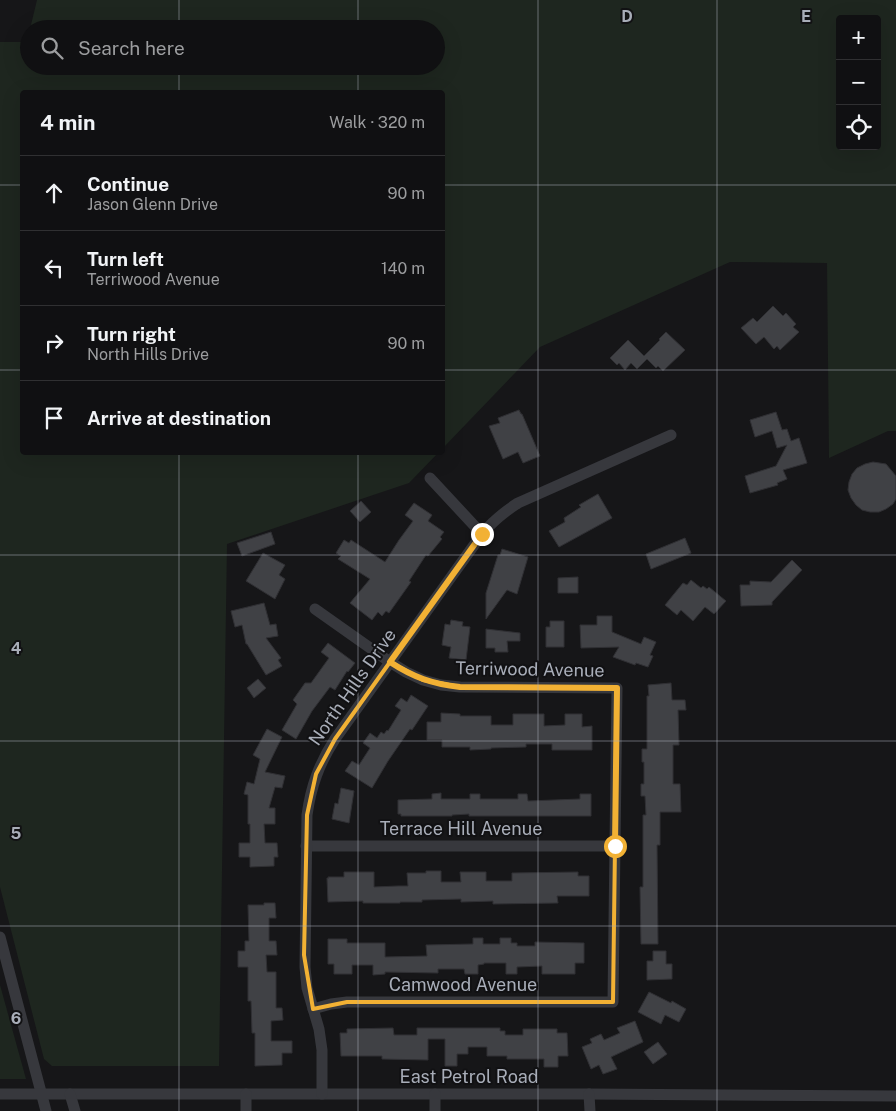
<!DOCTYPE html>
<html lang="en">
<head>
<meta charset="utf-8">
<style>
	:root { --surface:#101012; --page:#1e1e20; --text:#f1f3f6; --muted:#9c9d9f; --line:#303032 }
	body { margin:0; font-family:"Public Sans",sans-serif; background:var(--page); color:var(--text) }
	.controls { position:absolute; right:15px; top:15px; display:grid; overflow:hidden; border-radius:5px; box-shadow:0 5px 20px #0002 }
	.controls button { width:45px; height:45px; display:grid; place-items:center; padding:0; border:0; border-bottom:1px solid var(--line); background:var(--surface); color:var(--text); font:25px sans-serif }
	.stop { position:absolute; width:15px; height:15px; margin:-11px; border:4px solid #f2b134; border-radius:50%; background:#fff }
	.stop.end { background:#f2b134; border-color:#fff; box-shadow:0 1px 5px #0008 }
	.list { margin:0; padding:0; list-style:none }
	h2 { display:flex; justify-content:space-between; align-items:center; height:65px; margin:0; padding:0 20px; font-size:21px }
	h2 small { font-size:16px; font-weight:400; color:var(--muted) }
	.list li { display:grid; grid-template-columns:32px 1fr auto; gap:15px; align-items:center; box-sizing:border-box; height:75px; padding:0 20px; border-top:1px solid var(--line) }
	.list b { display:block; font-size:19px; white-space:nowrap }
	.list p { margin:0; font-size:16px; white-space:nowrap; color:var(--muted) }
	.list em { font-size:16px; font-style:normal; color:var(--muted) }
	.icon { flex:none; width:28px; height:28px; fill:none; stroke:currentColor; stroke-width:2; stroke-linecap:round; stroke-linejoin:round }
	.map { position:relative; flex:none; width:896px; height:1111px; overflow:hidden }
	.search { position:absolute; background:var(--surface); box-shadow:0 5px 20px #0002; left:20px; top:20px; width:425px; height:55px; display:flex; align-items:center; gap:12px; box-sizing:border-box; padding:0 18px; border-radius:28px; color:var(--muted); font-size:19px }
	.panel { position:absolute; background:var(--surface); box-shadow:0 5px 20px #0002; left:20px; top:90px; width:425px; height:365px; border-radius:5px }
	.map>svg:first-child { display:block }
</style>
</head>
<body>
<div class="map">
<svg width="896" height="1111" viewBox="0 0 896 1111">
	<rect width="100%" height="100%" fill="#161618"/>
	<g fill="#1e261f" fill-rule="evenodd">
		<path d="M 37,0 L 896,0 L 896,431 L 888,431 L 829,458 L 827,263 L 730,262 L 540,347 L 443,448 L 442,92 L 22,92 L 22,452 L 438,453 L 409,483 L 227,544 L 219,1066 L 52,1066 L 44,1059 L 0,887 L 0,42 L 26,42 L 29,33 L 29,66 L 436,66 L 436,29 L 30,29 ZM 840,19 L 877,19 L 877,146 L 840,146 Z"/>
		<polygon points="0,985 26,1079 0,1079"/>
	</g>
	<g fill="#404145" stroke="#303034">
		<polygon points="773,306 783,316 786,313 796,324 793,327 799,332 780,350 777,346 774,349 764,337 756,344 741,328 753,318 757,322"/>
		<polygon points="666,332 685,350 663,371 658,366 656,368 647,359 637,369 631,363 625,370 619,363 617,365 610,358 628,340 644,356 660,340 659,339"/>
		<polygon points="519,410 521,414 522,414 540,456 523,463 518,452 503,459 489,426 500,423 498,418"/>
		<polygon points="776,412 782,430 787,429 791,441 799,438 807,463 783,470 787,479 777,483 778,485 750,493 745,476 776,466 787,445 777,448 772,431 755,437 750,420"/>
		<polygon points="873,462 886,464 896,476 896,499 893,504 886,509 879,512 870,512 862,510 856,505 851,498 848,490 849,482 852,474 857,468 865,464"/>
		<polygon points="598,494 612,518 559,547 549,531 565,522 564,518 581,507 579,505"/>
		<polygon points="361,501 371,512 360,522 350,511"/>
		<polygon points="414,503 432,515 428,521 444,532 440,537 442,539 428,556 426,555 409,581 411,582 389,613 386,611 382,616 378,612 372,620 350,603 370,579 338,559 341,556 336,553 344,540 349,543 351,540 385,562 399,540 413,521 405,515"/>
		<polygon points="271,532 275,544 242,556 237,543"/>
		<polygon points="685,538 691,553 651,569 646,554"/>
		<polygon points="502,549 528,557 517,594 507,590 486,619 486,593 498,555 500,555"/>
		<polygon points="263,553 285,565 279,575 285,579 275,599 246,581"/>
		<polygon points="792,560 802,570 772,602 772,605 741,606 740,585 750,585 750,581 771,582"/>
		<polygon points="578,577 578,593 558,593 558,578"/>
		<polygon points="691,580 701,588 703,586 707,589 709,587 726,601 714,614 705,607 693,621 681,610 677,615 665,605 683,583 687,585"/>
		<polygon points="264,603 270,625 276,624 278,636 266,638 281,658 278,660 282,666 266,675 247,644 246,644 242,625 235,627 231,611"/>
		<polygon points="597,616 612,616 612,632 641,644 644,637 656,642 650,655 653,656 648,667 636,663 635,665 613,657 619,647 581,648 580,625 597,625"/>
		<polygon points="451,620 463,622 462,626 470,627 466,660 449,658 451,647 442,645 445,624 450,625"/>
		<polygon points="550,621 564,621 564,647 546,647 546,627 550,627"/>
		<polygon points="486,629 520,633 520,641 507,641 508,652 495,652 495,648 486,648"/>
		<polygon points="328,643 355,663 348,672 347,671 335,690 330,687 312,711 296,739 282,730 297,704 293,700 305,683 311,683 329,658 321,652"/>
		<polygon points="258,679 266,688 254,698 247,688"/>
		<polygon points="671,683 672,700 685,700 686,710 678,710 679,745 673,745 673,784 680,784 681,812 660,812 660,845 657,845 658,944 641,944 640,887 643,887 643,815 646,815 645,796 641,796 641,784 644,784 644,762 642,762 642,749 647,749 647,696 649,696 648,685"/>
		<polygon points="411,695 428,706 412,730 410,729 388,761 372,788 345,771 352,761 359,765 370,748 363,743 370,733 377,738 381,732 384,734 387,730 388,731 401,710 395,706 401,698 407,702"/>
		<polygon points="441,713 460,714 460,716 491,716 491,725 513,725 513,714 544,714 544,726 565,725 565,714 582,714 582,727 592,726 592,750 552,750 552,744 526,744 526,747 491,748 491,749 470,750 470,747 442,747 442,740 427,740 427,722 441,722"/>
		<polygon points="267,729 282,737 265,772 285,776 282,788 275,787 269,808 275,808 275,824 264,824 265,843 277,843 278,857 274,857 274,866 250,867 250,857 239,857 239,843 250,843 250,824 248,824 248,795 244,794 247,782 254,784 260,759 253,755"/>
		<polygon points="341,788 354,791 349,823 332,819 335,803 338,804"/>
		<polygon points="441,793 441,799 470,799 470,794 480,794 480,799 518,799 518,794 527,794 528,801 580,799 580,794 591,794 591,816 469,816 469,814 452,815 452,816 401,816 401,814 398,814 398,800 432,799 432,794"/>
		<polygon points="426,871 441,871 441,882 461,882 460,872 486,872 486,881 512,881 512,873 578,872 578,876 589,876 589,896 557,896 558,903 493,904 493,901 461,902 461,899 422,900 422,902 400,902 400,903 363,903 363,901 328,902 327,878 329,878 328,877 344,877 344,872 374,872 374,887 398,886 408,886 407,873 426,873"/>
		<polygon points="264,903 275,903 276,918 269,918 269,941 276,941 277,955 266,955 267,972 276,972 276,1008 282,1008 283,1020 271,1021 271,1041 292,1041 292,1053 282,1053 282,1065 255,1066 255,1033 252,1033 251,1001 248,1001 248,967 238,967 238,951 245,951 245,941 249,941 248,905 264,905"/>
		<polygon points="473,938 483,938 483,944 500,944 500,938 511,938 511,943 517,943 517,946 535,946 535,942 584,943 584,963 575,963 575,974 542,974 542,966 517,967 517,974 506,974 506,963 484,963 484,964 478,965 478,974 465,974 464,969 438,969 438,973 385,972 385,974 373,975 373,965 352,965 352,974 334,974 334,964 328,964 328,939 347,939 347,943 385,943 385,957 427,956 426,945 473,944"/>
		<polygon points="653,951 666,951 666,964 672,964 672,979 647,980 647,961 653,961"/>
		<polygon points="649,992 671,1003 672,1001 686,1009 679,1022 665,1015 661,1024 638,1012"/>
		<polygon points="635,1021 643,1042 611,1057 617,1069 603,1074 599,1065 591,1069 582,1047 592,1043 590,1039 601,1034 604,1040 620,1033 617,1028"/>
		<polygon points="393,1028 394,1035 417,1035 417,1028 500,1028 500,1031 505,1031 505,1035 523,1035 523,1029 557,1029 557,1033 567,1033 568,1056 558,1056 558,1067 544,1067 544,1059 507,1059 507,1056 487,1056 487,1047 468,1047 468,1054 457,1054 457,1066 445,1066 445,1039 428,1039 428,1060 382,1059 382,1056 341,1056 340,1033 347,1033 347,1029"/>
		<polygon points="658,1042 667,1054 653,1064 644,1052"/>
	</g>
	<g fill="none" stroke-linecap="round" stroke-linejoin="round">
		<g stroke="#37383d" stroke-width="11">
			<polyline points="430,478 482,534"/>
			<polyline points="306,846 615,846"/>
			<polyline points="0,937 46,1111"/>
			<polyline points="313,1009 331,1004 347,1002 613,1002 617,688 460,687 441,685 423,680 406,672 390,662 315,609"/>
			<polyline points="0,1094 589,1094 896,1096"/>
			<polyline points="70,1094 75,1111"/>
			<polyline points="246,1094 246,1111"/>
			<path d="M 322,1094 L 322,1050 L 319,1029 L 307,988 L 305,967 L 307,815 C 311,786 319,764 335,739 L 482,534 C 493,521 504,512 518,503 L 671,435"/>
			<polyline points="435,1094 435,1111"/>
			<polyline points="589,1094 590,1111"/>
		</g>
	</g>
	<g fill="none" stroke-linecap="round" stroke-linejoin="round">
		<path stroke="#f2b134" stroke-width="6" d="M 482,534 L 390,662 C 413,677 432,684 460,687 L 617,688 L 615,846"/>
	</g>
	<path fill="none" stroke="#f2b134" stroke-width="4" stroke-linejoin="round" d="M 390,662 L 423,680 L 460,687 L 617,688 L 613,1002 L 347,1002 L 313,1009 L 304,955 L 307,815 L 316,774 L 335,739 Z"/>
	<path fill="none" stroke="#a8adb8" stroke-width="1" stroke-opacity="0.55" d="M 179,0 L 179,29M 358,0 L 358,29M 538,0 L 538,1111M 717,0 L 717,1111M 179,66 L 179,92M 358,66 L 358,92M 0,185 L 22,185M 442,185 L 896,185M 0,370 L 22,370M 442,370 L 896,370M 179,452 L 179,1111M 358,452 L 358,1111M 0,555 L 896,555M 0,741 L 896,741M 0,926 L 896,926"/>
	<g text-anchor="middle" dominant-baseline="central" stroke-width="4" stroke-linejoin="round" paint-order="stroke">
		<g font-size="18" fill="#a8adb8" stroke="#111113">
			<text transform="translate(530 669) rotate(1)">Terriwood Avenue</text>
			<text transform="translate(352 687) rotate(-55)">North Hills Drive</text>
			<text x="461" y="828">Terrace Hill Avenue</text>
			<text x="463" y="984">Camwood Avenue</text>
			<text x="469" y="1076">East Petrol Road</text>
		</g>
	</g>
	<g font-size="16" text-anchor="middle" font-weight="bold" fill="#a8adb8" stroke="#111113" stroke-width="4" stroke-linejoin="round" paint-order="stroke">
		<text x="627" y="22">D</text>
		<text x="806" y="22">E</text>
		<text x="16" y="654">4</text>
		<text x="16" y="839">5</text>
		<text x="16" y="1024">6</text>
	</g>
</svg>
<div class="controls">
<button>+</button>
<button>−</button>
<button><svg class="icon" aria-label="locate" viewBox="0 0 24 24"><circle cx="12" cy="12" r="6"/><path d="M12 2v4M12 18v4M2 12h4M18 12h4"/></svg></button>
</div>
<div class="stop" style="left:615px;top:846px"></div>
<div class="stop end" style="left:482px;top:534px"></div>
<div class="search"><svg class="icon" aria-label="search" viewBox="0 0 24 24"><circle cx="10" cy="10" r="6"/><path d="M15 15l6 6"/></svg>Search here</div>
<section class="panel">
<h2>4 min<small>Walk · 320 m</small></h2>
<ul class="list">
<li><svg class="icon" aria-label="ahead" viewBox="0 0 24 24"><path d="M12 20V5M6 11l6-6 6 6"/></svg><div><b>Continue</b><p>Jason Glenn Drive</p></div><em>90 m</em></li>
<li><svg class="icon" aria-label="left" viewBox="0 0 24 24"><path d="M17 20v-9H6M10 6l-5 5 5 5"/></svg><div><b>Turn left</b><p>Terriwood Avenue</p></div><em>140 m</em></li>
<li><svg class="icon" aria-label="right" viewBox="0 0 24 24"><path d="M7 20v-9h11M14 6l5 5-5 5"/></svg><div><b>Turn right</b><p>North Hills Drive</p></div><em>90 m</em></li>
<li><svg class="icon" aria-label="arrive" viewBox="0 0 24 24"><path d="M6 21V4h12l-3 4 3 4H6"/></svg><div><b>Arrive at destination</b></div></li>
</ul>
</section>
</div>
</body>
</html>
